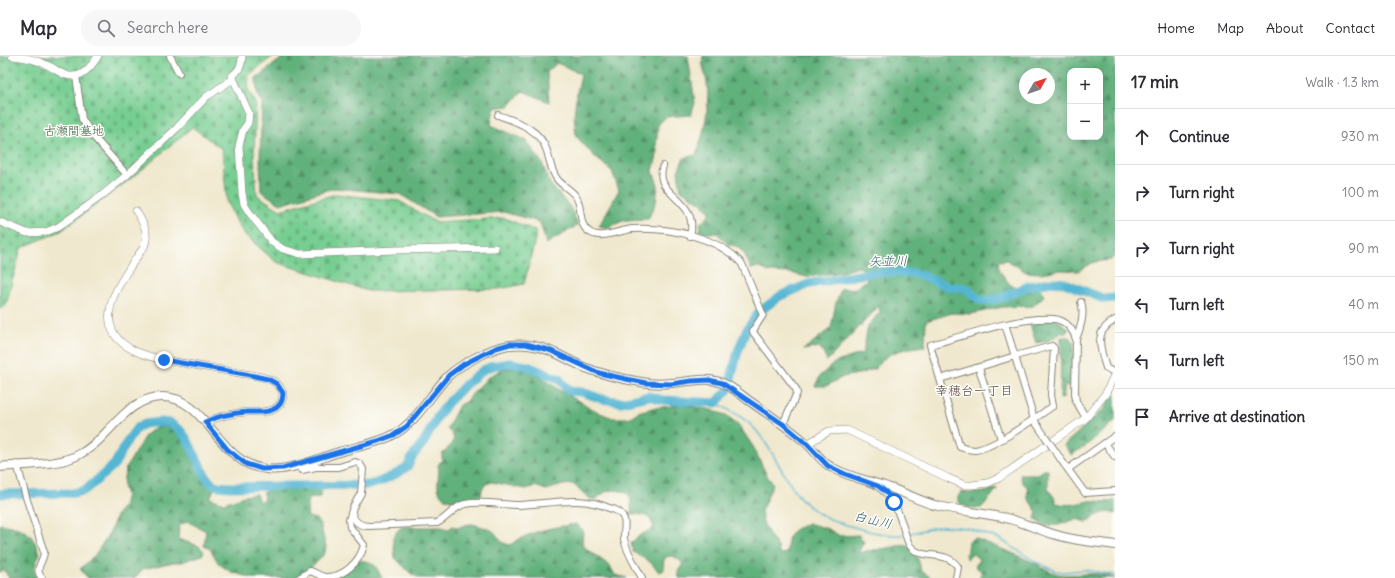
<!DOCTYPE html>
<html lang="en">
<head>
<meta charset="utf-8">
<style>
	:root { --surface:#fff; --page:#f7f7f7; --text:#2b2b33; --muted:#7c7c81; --line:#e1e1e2 }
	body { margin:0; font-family:Delius,"Klee One",sans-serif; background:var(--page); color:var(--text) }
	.controls { position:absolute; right:12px; top:12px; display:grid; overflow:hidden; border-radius:8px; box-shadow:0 4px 16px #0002 }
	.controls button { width:36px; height:36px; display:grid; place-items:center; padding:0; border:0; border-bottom:1px solid var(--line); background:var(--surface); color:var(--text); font:20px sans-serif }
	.compass { position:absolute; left:1019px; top:12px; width:36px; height:36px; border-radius:50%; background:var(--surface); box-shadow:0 4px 16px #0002; rotate:50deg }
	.stop { position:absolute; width:12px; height:12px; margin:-9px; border:3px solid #1a73e8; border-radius:50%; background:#fff }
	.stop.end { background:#1a73e8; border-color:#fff; box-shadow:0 1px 4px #0008 }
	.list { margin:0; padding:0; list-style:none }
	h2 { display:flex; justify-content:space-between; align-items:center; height:52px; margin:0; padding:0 16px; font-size:17px }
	h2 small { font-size:13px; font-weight:400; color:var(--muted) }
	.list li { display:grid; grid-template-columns:26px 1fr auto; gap:12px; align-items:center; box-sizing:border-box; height:56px; padding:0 16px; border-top:1px solid var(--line) }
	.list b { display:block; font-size:15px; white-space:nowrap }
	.list em { font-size:13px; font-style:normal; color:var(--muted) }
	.icon { flex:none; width:22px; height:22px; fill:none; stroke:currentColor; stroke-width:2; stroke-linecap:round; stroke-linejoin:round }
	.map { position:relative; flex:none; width:1115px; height:522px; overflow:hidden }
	header { display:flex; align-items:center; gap:24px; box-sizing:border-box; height:56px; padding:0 20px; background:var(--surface); border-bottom:1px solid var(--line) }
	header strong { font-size:19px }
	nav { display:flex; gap:22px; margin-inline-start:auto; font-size:14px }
	.search { width:280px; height:36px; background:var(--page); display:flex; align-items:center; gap:10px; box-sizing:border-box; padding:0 14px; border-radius:22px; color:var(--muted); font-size:15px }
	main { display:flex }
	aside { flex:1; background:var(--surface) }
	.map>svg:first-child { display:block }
</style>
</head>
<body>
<header>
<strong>Map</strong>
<div class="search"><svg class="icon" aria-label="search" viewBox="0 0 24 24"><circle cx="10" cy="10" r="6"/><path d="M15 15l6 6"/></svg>Search here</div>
<nav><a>Home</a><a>Map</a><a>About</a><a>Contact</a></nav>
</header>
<main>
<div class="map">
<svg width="1115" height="522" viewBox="0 0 1115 522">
	<defs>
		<pattern id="forest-firs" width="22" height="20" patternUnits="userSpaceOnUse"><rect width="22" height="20" fill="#61b17c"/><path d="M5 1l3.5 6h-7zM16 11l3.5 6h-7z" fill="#4f8f65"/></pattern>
		<pattern id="cemetery-stones" width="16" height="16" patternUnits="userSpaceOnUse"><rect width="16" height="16" fill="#77ce92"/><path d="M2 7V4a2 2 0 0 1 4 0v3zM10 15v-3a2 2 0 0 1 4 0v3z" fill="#66b07d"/></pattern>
	</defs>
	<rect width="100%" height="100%" fill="#fdfcf7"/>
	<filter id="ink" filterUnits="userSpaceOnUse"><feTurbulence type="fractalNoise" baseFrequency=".025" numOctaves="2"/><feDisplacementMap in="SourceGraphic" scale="8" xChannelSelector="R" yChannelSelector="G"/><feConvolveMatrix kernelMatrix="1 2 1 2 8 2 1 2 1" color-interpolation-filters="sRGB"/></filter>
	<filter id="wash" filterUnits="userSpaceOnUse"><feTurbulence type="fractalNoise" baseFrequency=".012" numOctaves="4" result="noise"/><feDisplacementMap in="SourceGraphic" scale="16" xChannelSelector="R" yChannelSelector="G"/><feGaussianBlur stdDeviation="0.9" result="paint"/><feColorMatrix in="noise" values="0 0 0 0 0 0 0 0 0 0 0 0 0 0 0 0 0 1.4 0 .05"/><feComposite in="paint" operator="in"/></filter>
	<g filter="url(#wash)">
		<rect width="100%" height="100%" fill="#f0e8ce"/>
		<g fill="url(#forest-firs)" stroke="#3e664c" fill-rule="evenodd">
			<polygon points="285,0 688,0 695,47 691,59 666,61 658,69 656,91 658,95 653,115 658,129 656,146 648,163 625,164 607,172 599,170 619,134 612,115 595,101 576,80 574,61 576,41 581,18 557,7 547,16 549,46 523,35 509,50 494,52 491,69 526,84 542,107 551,129 570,151 578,169 546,188 540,166 503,156 436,161 400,138 334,132 280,148 261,135 260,100 262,47 257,36 256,22"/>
			<path d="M 703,0 L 1115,0 L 1115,200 L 1111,204 L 1094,206 L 1078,215 L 1061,214 L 1040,217 L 1026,216 L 1007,204 L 998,205 L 999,214 L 1011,230 L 1040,233 L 1044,240 L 1033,250 L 1002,251 L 971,258 L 952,257 L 926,265 L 925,290 C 907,292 886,295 876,312 L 863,317 L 843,321 L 826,330 L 815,330 L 820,320 L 834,307 L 863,297 L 868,270 L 880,256 L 879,250 L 827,305 L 820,291 L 803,294 L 831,272 L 836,246 L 841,233 L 856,232 L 867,224 L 862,212 L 858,211 L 842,216 L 807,221 L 791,217 L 769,216 L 758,211 L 751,213 L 744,197 L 736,190 L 728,189 L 717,177 L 705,177 L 700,175 L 700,167 L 706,163 L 710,156 L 703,148 L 681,134 L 678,115 L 684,102 L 696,99 C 704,78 710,50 707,28 C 706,18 701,10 703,0 ZM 1070,15 L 1100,15 L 1100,81 L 1070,81 ZM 1025,18 L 1049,18 L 1049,42 L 1025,42 Z"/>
			<polygon points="1052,260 1069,273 1066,277 1061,277 1049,285 1036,287 1030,268 1030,263"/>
			<polygon points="1061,281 1070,281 1074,286 1073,316 1070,330 1065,330 1063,342 1060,343"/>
			<path d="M 515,312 L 530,315 L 543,322 L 561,335 L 600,357 L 613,362 L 629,362 L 638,356 L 653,352 L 682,349 L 708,353 L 726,359 L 738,368 L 754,392 L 767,420 L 773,428 L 761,455 L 763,466 L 770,480 L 778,491 L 779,498 L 787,497 C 787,478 790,475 808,467 L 828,473 L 840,480 L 859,479 L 864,486 L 858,497 C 872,493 891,493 903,488 C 914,491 920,505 921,515 L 932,522 L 679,522 L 678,515 L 683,509 C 680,503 669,495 664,504 C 663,507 664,512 664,514 L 659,516 L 650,506 L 633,496 L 631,487 L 639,480 L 654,472 C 650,459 646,459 632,458 C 630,450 632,451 631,445 C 629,432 609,432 601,439 C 599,440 598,442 596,444 L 589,442 L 573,428 L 563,429 L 546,434 L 535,430 L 526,433 L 492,426 L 486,428 L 482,433 L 481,442 C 468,445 440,450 438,431 C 437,423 440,416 438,409 L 442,404 L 442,398 L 451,389 L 454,383 L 452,378 L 447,373 L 459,349 L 465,346 L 487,322 L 502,313 Z"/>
			<polygon points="1115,333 1115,365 1087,389 1071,399 1064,389 1104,353"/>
			<polygon points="166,370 173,375 177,375 187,387 203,421 214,433 210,442 224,447 244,440 256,438 259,446 264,444 263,437 270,433 319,433 322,437 320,441 309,443 307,455 308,461 316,463 320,468 326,491 325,497 316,507 297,522 252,522 231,516 219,508 210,493 204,490 206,475 187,465 179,470 178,483 199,490 204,495 202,499 182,506 174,506 143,513 135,522 88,522 80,513 95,499 103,487 111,474 116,460 123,450 126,439 123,430 124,421 126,412 137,393 146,378 157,371"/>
			<path d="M 1044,414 L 1048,414 L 1048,433 L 1054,441 L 1056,447 C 1071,451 1076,447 1090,445 C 1098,444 1108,448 1115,444 L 1115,458 C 1103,453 1096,461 1086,466 L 1076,463 L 1059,469 L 1048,470 L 1041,469 L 1035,463 L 1037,456 L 1027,441 L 1028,432 L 1023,427 L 1020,419 L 1037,419 Z"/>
			<path d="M 995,432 L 997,433 L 990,442 L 981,452 C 972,453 964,451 958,446 L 958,441 L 961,436 L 975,437 L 986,436 Z"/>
			<path d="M 0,468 C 26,473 29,473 40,497 C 37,505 31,514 37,522 L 9,522 L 4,514 L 0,516 Z"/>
			<path d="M 471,468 C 475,468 489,473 493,475 C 500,482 499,487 510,489 C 530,475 553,471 577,468 L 583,474 L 582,488 C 592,501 608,503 615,519 L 627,522 L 419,522 L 410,517 L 395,502 L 393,481 L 399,473 L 402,471 L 441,471 L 449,473 L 453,470 L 458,472 L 464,469 Z"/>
			<path d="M 974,482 L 1012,497 L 1039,509 L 1042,513 L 1043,512 C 1050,515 1056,519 1064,519 C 1080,519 1100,515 1115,522 L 979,522 L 982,516 L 975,510 L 980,504 L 973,498 L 967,503 L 965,499 L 968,496 L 968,486 Z"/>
			<path d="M 359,504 C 376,507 374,507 382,522 L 335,522 Z"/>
		</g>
		<polygon fill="url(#cemetery-stones)" stroke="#4a7557" points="0,0 273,0 249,19 248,34 256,46 254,100 257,139 280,154 336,138 399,145 435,166 504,162 537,175 524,228 499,233 368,235 276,206 243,177 227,147 222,93 192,71 138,117 61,175 21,192 6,249 0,253"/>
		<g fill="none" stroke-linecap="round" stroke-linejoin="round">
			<g stroke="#54b6d3" stroke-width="1.5">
				<path d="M 716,347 C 728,353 745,362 754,372 C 771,390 780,414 794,434 C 811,458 833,466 861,473 C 875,477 888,480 903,479"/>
				<polyline points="907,478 932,472 942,470 967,472 1000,483 1036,506 1056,515 1063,516 1086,514 1115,519"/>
			</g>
			<polyline stroke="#54b6d3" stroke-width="9" points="0,438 73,437 83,435 89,431 114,409 128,384 136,373 143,368 161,366 170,367 180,374 187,383 206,421 212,428 218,430 230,431 369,429 379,426 400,416 408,410 412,401 424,386 438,360 447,348 465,329 483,314 492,310 509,307 527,310 559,323 569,335 582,336 602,343 621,346 649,340 663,344 716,347 728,334 738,295 746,275 754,263 759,256 780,240 809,228 875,216 911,217 920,219 950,231 966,232 978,243 984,245 998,243 1029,230 1051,226 1065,227 1104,243 1115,242"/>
		</g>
	</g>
	<g filter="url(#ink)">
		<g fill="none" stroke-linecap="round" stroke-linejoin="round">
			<defs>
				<g id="minor">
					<polyline points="170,0 179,17"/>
					<polyline points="76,20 82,63 93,80 127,119"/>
					<path d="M 498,59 C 518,66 540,73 547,95 C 550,105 551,115 557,123 C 563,131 576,136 578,145 C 582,155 579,168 588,175 C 600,185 619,174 633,173 C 667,171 718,180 742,208 L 763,259 L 754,273 L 753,276 L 796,333 L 797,337 L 783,368"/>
					<path d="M 663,110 C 652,141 700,141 690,180"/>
					<path d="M 1115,264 C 1112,266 1107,269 1105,272 C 1095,281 1103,301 1106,312 L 1115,317"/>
					<polyline points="1005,268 1035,366"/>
					<path d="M 1076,283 C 1081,271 1085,258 1081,246"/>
					<polyline points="979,312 1001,383"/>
					<path d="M 940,323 L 1015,300 L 1052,290 L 1054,292 L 1051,339 L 1053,350 C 1035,362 996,391 975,394 C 970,394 965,393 960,391 L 930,289 C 965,280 1001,266 1037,263 C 1044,263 1052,262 1059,264 C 1068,267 1073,274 1076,283 L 1075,337 L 1076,345 L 1086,362"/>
					<polyline points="1105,387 1115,401"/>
					<path d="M 17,408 L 26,441 L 44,496 C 44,505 33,513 42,522"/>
					<polyline points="1064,408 1085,437 1115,435"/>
					<path d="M 298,409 L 302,414 L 316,411 L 339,411 L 355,406 L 360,408 L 363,413 L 361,437 L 353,451 L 349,464 L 350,471 L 364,489 C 360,506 343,522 325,521 C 319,520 315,516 310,515 L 299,522"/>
					<polyline points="1068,413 1115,380"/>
					<path d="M 877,430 C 895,442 898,455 904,474 C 906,479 907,486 911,491 C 923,505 946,493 958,511 L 956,522"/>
					<path d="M 352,457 C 354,466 360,470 369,470 L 437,467 C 448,462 453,451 465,448 C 483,444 501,449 519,449 C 549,448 580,439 609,452 C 613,453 617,454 620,457 C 628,464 623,475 624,483 C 627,497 636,510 642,522"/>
				</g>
				<g id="tertiary">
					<path d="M 12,0 C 25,1 38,4 49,10 C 55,13 60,17 66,19 C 81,24 91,11 98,0"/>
					<path d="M 242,0 C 242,10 239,14 232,20 L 249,57 L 248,67 L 243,74 L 239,90 L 242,137 L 244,148 L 249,156 L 272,186 L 283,193 L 300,198 L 396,194 L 495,192"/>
					<path d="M 136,155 C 143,167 150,177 144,191 C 135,203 116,231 112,245 C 97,294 153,303 188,308 C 203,311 218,313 233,316 C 244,318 267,320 276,327 C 280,330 281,333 283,337 C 283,345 280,351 272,354 C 265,357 255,356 247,356 C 233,357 218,360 205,367"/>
					<polyline points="0,166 27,177 46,176 58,171 100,141 127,119 177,72 206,41 233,23"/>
					<polyline points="807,388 829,375 847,374 948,422 964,429 972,429 988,427 999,422 1086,362 1106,337 1115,317"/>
				</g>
				<path id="secondary" d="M 0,411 C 23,408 60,410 80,398 C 109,383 125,342 161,341 C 207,339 218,409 266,413 C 290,416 316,403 339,396 C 353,392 367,389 381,384 C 415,373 425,344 448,320 C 459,310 472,303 485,297 C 499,290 513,287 528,289 C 549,291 567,304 586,312 C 604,319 622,323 641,326 C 651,328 662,328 672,327 C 689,326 706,320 722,327 C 731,330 740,338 748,344 C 767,357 786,370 804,385 C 814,393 820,405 831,411 C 850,422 871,425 890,432 C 906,437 921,446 938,450 C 960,455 983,457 1006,462 C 1022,466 1037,473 1053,478 C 1074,485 1094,486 1115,489"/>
			</defs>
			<use href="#minor" stroke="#868275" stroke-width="8"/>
			<use href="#tertiary" stroke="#868275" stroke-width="8"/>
			<use href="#secondary" stroke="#868275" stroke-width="10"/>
			<use href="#minor" stroke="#fff" stroke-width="6"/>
			<use href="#tertiary" stroke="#fff" stroke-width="7"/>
			<use href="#secondary" stroke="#fff" stroke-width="8"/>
			<defs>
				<polyline id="minor-bridge" points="1036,367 1064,408"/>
			</defs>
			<use href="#minor-bridge" stroke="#868275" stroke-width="8" stroke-linecap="butt"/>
			<use href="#minor-bridge" stroke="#fff" stroke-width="6"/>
		</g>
	</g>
	<g fill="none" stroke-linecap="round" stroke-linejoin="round" filter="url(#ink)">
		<path stroke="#1a73e8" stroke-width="5" d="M 164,304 L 245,318 L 268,323 L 277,328 L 283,337 C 283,345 280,351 272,354 C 265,357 255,356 247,356 C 233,357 218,360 205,366 L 228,394 L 246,408 L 262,413 L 283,412 L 378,385 L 394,379 L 407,370 L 449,319 L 464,308 L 496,292 L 510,288 L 526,288 L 549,294 L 599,317 L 626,323 L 646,327 L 671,328 L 691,325 L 709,324 L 722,327 L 783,368 L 807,388 L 828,410 L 845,418 L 878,430 L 886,436 L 894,446"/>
	</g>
	<g text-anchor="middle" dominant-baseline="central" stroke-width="3" stroke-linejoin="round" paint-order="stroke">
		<g font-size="12" fill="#40634b" stroke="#fdfcf7">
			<text x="74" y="74">古瀬間墓地</text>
		</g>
		<g font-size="13" font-style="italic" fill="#35616e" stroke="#fdfcf7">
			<text transform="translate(888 205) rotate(-1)">矢並川</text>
			<text transform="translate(873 464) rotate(13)">白山川</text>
		</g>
		<g font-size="13" fill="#5d4643" stroke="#fdfcf7">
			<text x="974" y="334">幸穂台一丁目</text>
		</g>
	</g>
</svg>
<div class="controls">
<button>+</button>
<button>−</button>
</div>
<svg class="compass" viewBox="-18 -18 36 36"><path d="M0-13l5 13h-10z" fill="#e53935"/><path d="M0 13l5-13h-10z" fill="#7c7c81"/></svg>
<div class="stop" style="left:894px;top:446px"></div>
<div class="stop end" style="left:164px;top:304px"></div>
</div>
<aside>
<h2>17 min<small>Walk · 1.3 km</small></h2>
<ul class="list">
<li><svg class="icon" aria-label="ahead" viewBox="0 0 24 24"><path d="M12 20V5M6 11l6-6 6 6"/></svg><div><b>Continue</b></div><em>930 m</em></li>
<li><svg class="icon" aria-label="right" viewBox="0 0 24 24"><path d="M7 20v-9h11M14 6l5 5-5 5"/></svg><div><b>Turn right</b></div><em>100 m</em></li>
<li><svg class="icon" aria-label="right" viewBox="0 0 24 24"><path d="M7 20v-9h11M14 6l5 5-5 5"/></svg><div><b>Turn right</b></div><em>90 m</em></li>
<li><svg class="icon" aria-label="left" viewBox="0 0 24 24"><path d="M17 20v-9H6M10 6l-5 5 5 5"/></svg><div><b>Turn left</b></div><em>40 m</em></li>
<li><svg class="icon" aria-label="left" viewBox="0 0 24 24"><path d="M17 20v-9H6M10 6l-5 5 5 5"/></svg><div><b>Turn left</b></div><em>150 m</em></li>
<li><svg class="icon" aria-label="arrive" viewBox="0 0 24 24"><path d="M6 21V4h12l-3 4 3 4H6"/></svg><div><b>Arrive at destination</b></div></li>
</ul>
</aside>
</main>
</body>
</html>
